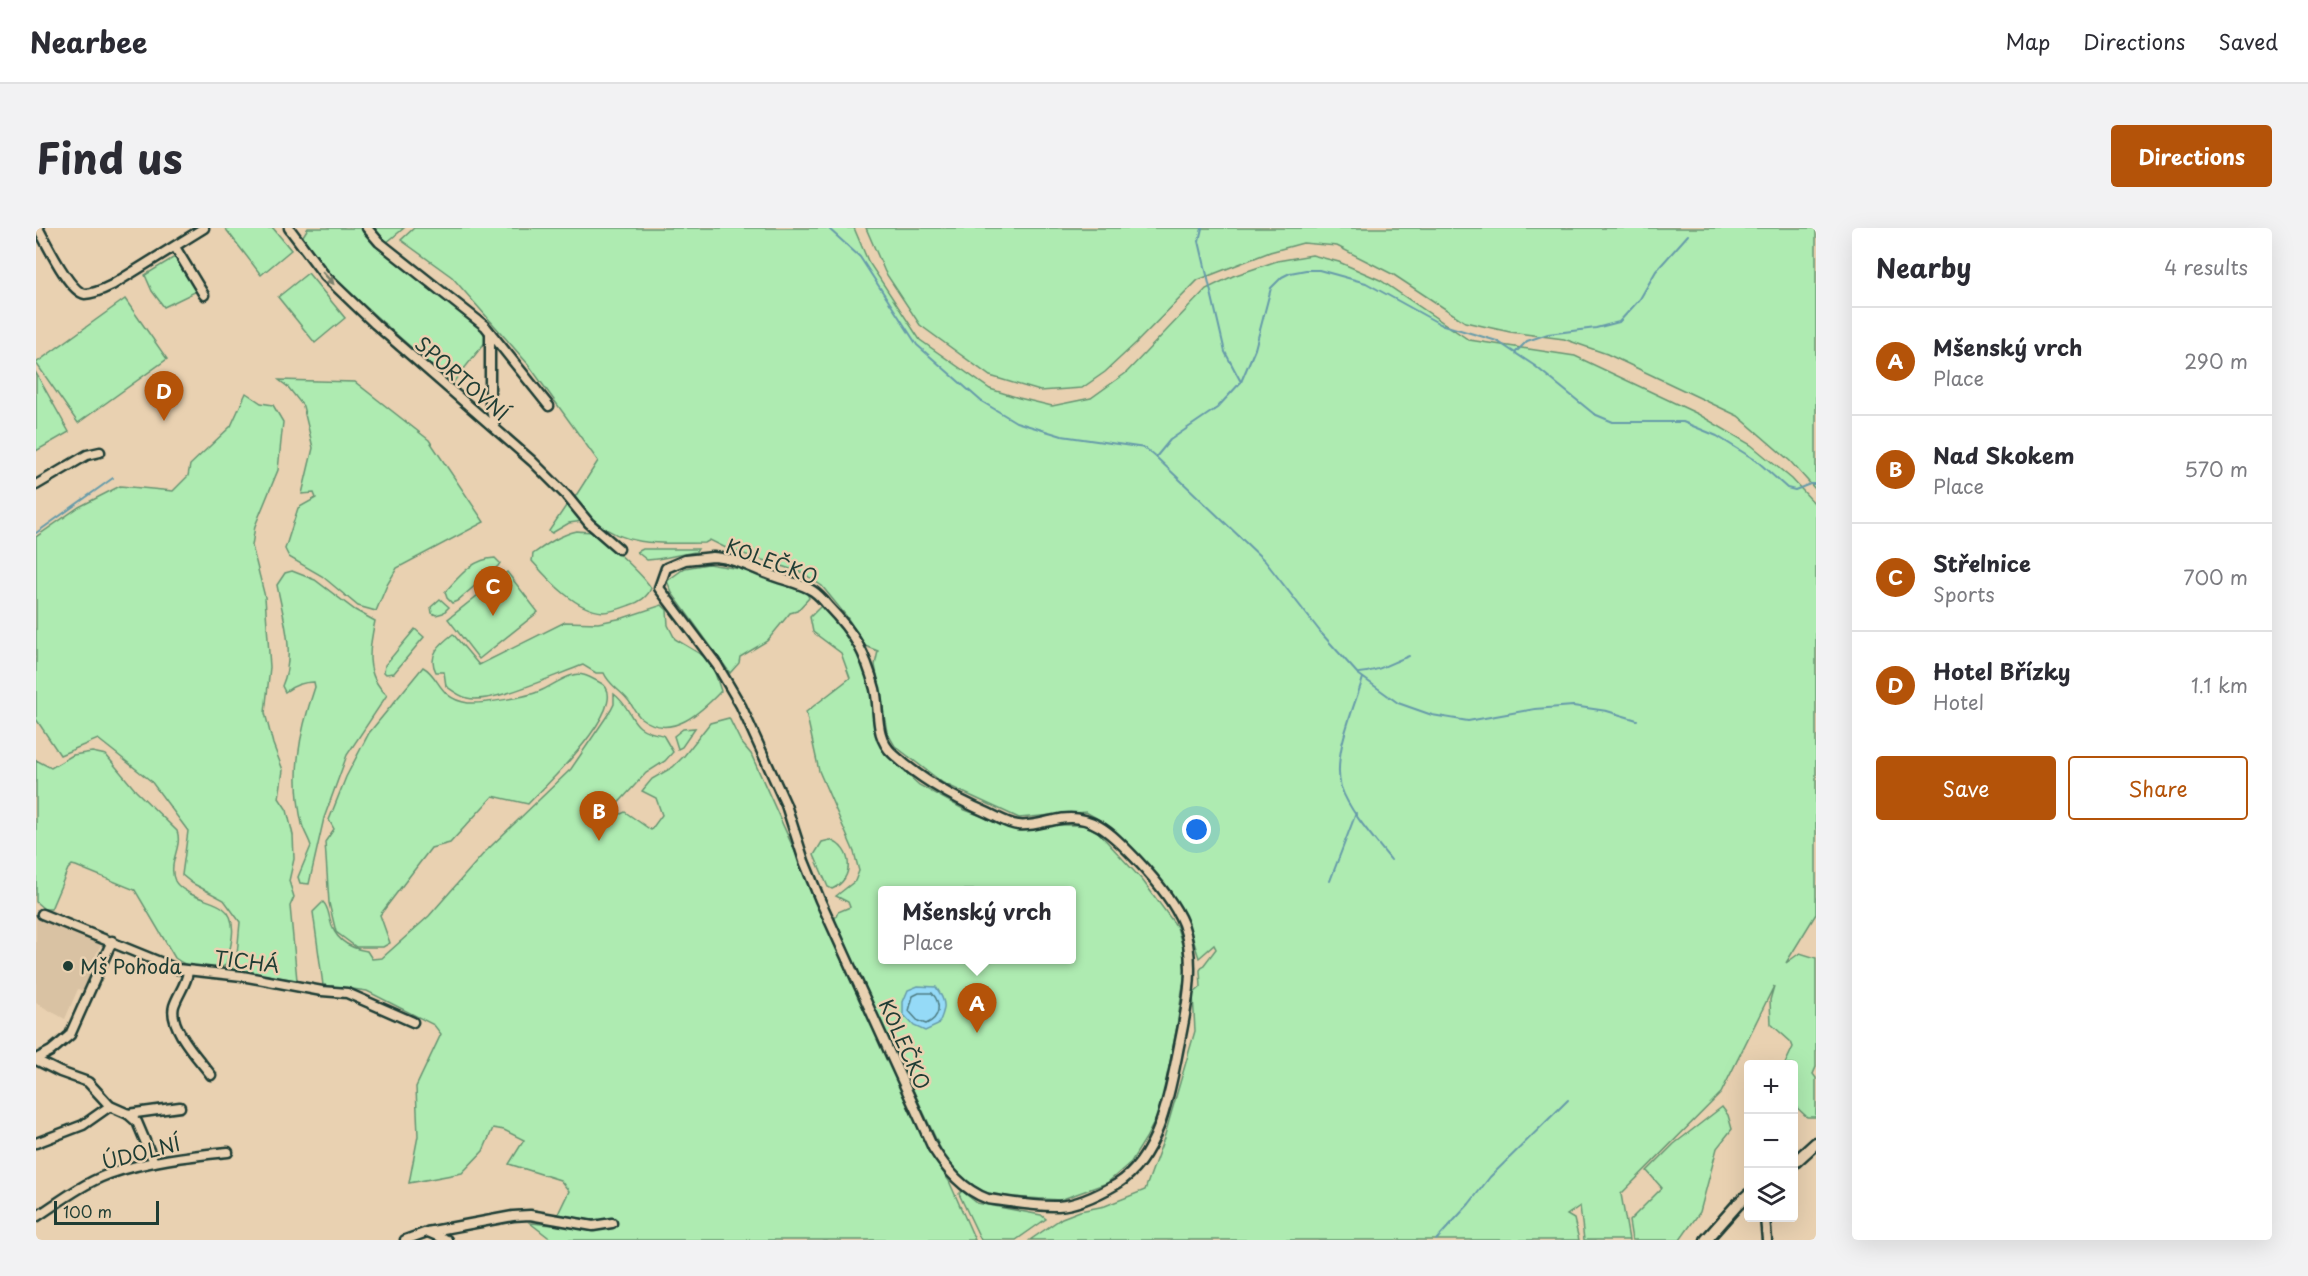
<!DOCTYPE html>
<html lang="en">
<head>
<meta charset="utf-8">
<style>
	:root { --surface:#fff; --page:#f2f2f3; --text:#2b2b33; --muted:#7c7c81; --line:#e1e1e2; --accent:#b45309 }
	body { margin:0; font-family:"Playpen Sans",sans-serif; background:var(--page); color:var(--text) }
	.controls { position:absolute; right:18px; bottom:18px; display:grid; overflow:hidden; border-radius:6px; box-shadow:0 6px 24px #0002 }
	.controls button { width:54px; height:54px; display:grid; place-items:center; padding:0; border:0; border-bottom:2px solid var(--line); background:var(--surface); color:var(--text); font:30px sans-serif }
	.scale { position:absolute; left:18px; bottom:15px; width:105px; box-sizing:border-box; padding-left:6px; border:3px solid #1f3d34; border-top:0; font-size:16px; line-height:21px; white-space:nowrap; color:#1f3d34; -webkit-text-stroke:4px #e9d1b1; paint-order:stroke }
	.you { position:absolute; left:1161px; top:602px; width:21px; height:21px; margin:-15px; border:4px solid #fff; border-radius:50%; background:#1a73e8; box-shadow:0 0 0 9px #1a73e833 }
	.badge { display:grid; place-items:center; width:39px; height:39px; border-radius:50%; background:var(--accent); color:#fff; font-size:20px; font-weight:700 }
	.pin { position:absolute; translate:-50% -50px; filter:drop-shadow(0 2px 3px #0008) }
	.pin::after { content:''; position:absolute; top:32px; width:21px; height:18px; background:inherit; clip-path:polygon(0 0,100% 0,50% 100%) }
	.popup { position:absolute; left:842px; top:658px; width:198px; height:78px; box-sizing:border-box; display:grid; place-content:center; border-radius:6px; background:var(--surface); filter:drop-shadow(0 2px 4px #0005); font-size:20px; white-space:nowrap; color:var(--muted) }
	.popup b { font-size:22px; color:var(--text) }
	.popup::after { content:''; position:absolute; left:50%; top:100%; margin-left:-12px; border:12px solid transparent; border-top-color:var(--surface) }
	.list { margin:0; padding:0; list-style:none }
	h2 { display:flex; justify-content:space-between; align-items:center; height:78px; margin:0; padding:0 24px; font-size:26px }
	h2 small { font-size:20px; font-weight:400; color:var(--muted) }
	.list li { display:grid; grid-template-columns:39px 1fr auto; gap:18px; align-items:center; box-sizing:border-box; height:108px; padding:0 24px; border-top:2px solid var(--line) }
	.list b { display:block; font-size:22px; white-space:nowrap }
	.list p { margin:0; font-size:20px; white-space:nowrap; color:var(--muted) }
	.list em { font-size:20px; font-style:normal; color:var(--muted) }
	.actions { display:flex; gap:12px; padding:18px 24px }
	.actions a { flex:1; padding:14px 0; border:2px solid var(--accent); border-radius:6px; text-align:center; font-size:21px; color:var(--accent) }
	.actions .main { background:var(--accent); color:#fff }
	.icon { flex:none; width:33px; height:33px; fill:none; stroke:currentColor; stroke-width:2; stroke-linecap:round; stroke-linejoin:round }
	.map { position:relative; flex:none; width:1780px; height:1012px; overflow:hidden; border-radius:6px }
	header { display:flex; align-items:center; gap:36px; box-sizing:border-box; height:84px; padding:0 30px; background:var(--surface); border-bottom:2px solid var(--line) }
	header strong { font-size:28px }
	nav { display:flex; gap:33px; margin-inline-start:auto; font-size:21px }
	.intro { display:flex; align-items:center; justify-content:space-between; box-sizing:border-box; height:144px; padding:0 36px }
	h1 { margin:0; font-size:42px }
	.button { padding:15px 27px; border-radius:6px; background:var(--accent); color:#fff; font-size:21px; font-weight:700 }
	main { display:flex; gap:36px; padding:0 36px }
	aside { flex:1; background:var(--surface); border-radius:6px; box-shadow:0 6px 24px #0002 }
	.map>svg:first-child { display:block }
</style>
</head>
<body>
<header>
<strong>Nearbee</strong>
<nav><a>Map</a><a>Directions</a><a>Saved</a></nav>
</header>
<div class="intro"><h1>Find us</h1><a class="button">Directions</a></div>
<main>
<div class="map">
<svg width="1780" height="1012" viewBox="0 0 1780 1012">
	<rect width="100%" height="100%" fill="#e9d1b1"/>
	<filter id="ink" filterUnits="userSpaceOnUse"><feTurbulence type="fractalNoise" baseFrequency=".0167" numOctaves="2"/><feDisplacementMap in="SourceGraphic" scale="12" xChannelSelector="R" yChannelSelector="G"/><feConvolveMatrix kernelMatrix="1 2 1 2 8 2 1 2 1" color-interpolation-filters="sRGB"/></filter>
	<g filter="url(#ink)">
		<polygon fill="#d9c2a3" points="0,690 65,716 54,740 59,743 49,764 42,761 29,791 0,775"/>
		<g fill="#aeebb1" stroke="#669472" stroke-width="1.5" fill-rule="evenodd">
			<polygon points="189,0 237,0 255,22 225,47"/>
			<polygon points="272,0 326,0 354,28 447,103 451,112 416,156 302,54 267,13 267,8"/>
			<polygon points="335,0 368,0 350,15"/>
			<path d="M 378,0 L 818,0 L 832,33 L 884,112 L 954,161 L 983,170 L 1016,178 L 1055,170 L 1090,145 L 1170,61 L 1197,48 L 1241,33 L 1276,27 L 1303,34 L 1344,52 L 1433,112 L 1539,128 L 1662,186 L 1715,217 L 1756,251 L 1780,277 L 1780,686 L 1750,735 L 1764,725 L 1780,730 L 1780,839 L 1777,846 L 1780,850 L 1780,889 L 1771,889 L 1758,877 L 1758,836 L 1749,836 L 1757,819 L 1755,814 L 1735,796 L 1734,772 L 1738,758 L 1685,865 L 1585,966 L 1593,1012 L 1548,1012 L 1544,978 L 1531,987 L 1538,991 L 1543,1012 L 994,1012 L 1026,990 L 1044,983 L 1069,978 L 1109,962 L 1128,910 L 1159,803 L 1157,766 L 1165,759 L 1164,742 L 1180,721 L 1178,717 L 1163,730 L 1151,692 L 1127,658 L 1110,636 L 1064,592 L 1050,584 L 983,590 L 907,555 L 859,518 L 851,504 L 839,437 L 842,423 L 829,418 L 811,389 L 786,358 L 767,345 L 692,321 L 674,312 L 669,315 C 632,315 591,320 560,294 C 552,288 545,277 539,269 L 562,233 L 492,136 L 416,49 L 365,12 Z"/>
			<polygon points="830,0 1780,0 1780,262 1754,233 1702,188 1571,126 1528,111 1474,104 1429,94 1358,47 1301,18 1267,15 1234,24 1162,52 1100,115 1069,144 1046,160 1004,163 954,148 884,97 849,44"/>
			<polygon points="137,30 142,30 161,63 128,79 116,63 109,47"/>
			<polygon points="272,45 309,90 279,115 242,69"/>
			<polygon points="89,71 131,131 42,195 0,135"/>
			<polygon points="0,145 33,204 0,223"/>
			<polygon points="243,152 319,154 393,212 448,294 361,340 351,357 340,383 322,378 286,348 253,329 249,321 262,280 280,270 278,265 266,266 277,220 274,207 267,178 252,159"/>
			<polygon points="210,165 225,175 237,177 247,194 242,242 219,298 216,318 229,369 234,439 229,485 237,516 247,542 243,570 251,582 257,607 258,631 253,653 258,669 254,678 261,752 195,742 201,727 204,694 188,672 156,655 146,647 152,603 115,553 62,511 24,527 0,491 0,309 43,279 84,258 137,263 152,248 154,237 195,198"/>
			<polygon points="532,275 547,293 533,295 516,305 513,303"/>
			<path d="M 541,303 C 545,304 552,303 555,304 C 567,309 609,349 615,360 C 612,369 602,375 594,377 C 586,380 576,384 567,384 C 539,382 513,352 496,333 L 497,326 C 511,316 524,307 541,303 Z"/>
			<path d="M 607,321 L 662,321 L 660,324 C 643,326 628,331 611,332 L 601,324 Z"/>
			<path d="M 459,330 L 464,335 L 462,338 L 421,373 L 416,375 L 411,370 L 409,364 C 424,348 436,331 459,330 Z"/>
			<polygon points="672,336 704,341 771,365 773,370 761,383 754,385 731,413 704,429 703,435 694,445 636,365 631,353 649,340"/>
			<path d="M 256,343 L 279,352 L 319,382 L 339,393 C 333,420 328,447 351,467 L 311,527 L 288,590 L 273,656 L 264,655 L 262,649 L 275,618 C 273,611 268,604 266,596 C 255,547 263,506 279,459 L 278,454 C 266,454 258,457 249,464 L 246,458 C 260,426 247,389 241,357 L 249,345 Z"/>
			<polygon points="471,344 502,384 443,431 412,391"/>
			<polygon points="404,371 413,379 407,385 400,387 396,385 395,379"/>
			<path d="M 626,377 L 631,382 L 632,397 L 639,411 L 671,430 L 679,445 L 685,463 C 665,484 635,513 605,490 C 600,486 596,477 592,472 C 583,461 573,457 568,445 L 560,445 L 547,437 C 521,446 455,477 431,470 C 423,468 417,463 410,458 L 408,444 L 400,444 C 391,427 404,416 417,406 L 443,437 L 529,394 L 562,395 L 587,390 Z"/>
			<path d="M 786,377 L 800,393 L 826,433 L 834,455 L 837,493 L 841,511 L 849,526 L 883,557 L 929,582 L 983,602 L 1021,597 L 1048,597 L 1062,604 L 1107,653 L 1141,699 L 1147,720 L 1149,743 L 1141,798 L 1125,881 L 1110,910 L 1095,934 L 1071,955 L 1024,972 L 975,969 L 947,964 L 915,943 L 798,693 L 802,684 L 814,679 L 812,674 L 800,668 L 819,653 L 823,643 L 818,624 L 783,543 L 770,484 L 814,450 L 805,425 L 777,404 L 774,389 ZM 846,662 L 1036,662 L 1036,732 L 846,732 Z"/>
			<polygon points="379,401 388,409 358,445 350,446 348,444 349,437"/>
			<path d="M 387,439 C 404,448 402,471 432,475 C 447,476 491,469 504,463 C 515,458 526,450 537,447 C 546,444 555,450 563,454 C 602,471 507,560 492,576 L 457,568 L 414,615 L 395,620 L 344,687 L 354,715 L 347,719 L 320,719 L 300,704 L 293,675 L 289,614 L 298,601 L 293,592 L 310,549 L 333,505 Z"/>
			<path d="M 578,466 C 601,484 590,502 627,507 L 637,524 L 629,533 L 610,545 L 576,582 L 585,586 L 589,584 L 615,602 L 626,587 L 620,570 L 606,563 L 616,551 L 637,539 L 648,528 L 674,495 L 693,490 L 705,514 L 715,526 L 896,928 L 913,953 L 939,1012 L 516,1012 L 494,995 L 562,1001 L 559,993 L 522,986 L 533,963 L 524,952 L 473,936 L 488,912 L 468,902 L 457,900 L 447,923 L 426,945 L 373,955 L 382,908 L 380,859 L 405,806 L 398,797 L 331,763 L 287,757 L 277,684 L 287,674 C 292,679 292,684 294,691 C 298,711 312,720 331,723 L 336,731 L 346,730 L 393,688 L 449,624 L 535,541 L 575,482 L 578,476 Z"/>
			<polygon points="659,500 646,519 642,521 638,508 647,501"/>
			<path d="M 56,524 L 70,527 L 100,563 L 141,603 C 147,619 131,635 139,653 C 142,659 147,661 153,665 C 163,671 180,674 187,680 C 204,692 194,721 190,737 C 174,746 152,740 139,730 L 99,662 L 40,638 L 36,637 L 32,641 L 15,681 L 8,681 L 0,674 L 0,532 L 15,540 L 37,527 Z"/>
			<path d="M 794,612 C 817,620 819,651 796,661 L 792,659 L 778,627 L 786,614 Z"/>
			<polygon points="1686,879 1692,887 1696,901 1681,920 1664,984 1644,1012 1596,1012 1593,993 1626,960 1611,943 1638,916"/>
			<polygon points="926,963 941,975 1005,987 1010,991 980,1012 945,1012 923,966"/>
		</g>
		<path fill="#95daf7" stroke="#669ba9" stroke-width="1.5" d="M 882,758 L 900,759 C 911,775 910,780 902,797 L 889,803 L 878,798 L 867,786 L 867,774 L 872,762 Z"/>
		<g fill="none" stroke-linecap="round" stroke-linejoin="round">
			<path stroke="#4e7c82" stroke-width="1.5" d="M 883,765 L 896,765 C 906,776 904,790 890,796 L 882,793 L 873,783 L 877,768 Z"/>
			<g stroke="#669ba9" stroke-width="2">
				<polyline points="792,0 824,29 881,117 945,173 980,194 1026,208 1109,220 1120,229 1134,212 1181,180 1205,154 1219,121 1235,60 1246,49 1254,45 1270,42 1283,42 1330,55 1404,96 1461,113 1499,138 1558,186 1577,194 1647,194 1681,208 1721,233 1751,260 1759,262 1774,256 1780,256"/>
				<polyline points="1166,0 1163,13 1189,124 1205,154"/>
				<polyline points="1480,124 1491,113 1512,106 1560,100 1583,94 1604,71 1620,43 1652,7"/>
				<polyline points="1120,229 1229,333 1286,406 1322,446 1362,475 1396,487 1432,493 1499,481 1537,478 1571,483 1601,492"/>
				<polyline points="0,305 77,250"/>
				<path d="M 1323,445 C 1341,444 1356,434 1373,428"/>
				<path d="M 1327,450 C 1318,480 1296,528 1305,559 C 1313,583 1339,612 1355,632"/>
				<polyline points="1294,653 1320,585"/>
				<polyline points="1400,1012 1433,976 1454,949 1532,872"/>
			</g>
			<defs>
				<g id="minor">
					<path d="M 2,0 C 10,14 33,64 49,66 C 58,66 68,61 76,57 L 168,0"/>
					<polyline points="253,0 289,48 339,96 496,233 530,267 553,295 583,321"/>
					<polyline points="331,0 343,14 449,98 513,178"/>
					<polyline points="139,19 168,67"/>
					<polyline points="454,105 454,177 459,200"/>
					<polyline points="0,257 51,227 64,224"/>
					<path d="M 677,329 C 697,330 714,339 732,346 C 746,352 765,355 777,363 C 783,367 788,373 792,378 C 819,406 829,424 839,461 C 844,483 838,509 857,526 C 885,552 918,570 952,585 C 961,589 972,596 982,597 C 993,599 1008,594 1019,592 C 1055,583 1076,606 1100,631 C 1117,649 1138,673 1147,696 C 1161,736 1151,778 1143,818 C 1134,863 1124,929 1081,956 C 1064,966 1042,977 1022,978 C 999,979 975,974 952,971 C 927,962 911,942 897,920 L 784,672 L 768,633 L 750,577 L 705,478 L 681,437 L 623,360 L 630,340 L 649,332 Z"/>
					<polyline points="6,686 141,741 206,748 286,763 311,765 377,794"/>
					<path d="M 152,744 C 150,757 142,766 138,778 C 132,799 163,831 175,847"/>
					<polyline points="0,831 15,823 34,807 76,713"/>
					<polyline points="0,832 24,844 52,854 74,878 92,886 144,879"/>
					<polyline points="92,886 101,894 118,934"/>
					<polyline points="0,915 47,897 74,878"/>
					<path d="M 0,989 C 23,974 46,956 73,946 C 111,933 151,928 192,924"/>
					<polyline points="1729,990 1731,1012"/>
					<polyline points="392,1004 411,1012"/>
					<polyline points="369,1012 391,1004 477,988 494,987 557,998 576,995"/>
				</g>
				<g id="tertiary">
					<polyline points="1758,935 1780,915"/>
					<polyline points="1670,1012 1701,977 1712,967"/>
				</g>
			</defs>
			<use href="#minor" stroke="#1f3d34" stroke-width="13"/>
			<use href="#tertiary" stroke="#1f3d34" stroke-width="15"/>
			<use href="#minor" stroke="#e9d1b1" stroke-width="8"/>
			<use href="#tertiary" stroke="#e9d1b1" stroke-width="10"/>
		</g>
		<defs><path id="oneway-solid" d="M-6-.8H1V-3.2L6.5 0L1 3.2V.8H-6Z" transform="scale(1.5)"/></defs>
		<use fill="#7a806c" href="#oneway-solid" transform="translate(292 50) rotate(47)"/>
	</g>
	<circle fill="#1f3d34" stroke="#e9d1b1" stroke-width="2" cx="32" cy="738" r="6"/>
	<g text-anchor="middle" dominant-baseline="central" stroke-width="5" stroke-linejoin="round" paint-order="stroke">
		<g font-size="20" fill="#1f3d34" stroke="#e9d1b1">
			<text transform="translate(426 150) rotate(41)">SPORTOVNÍ</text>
			<text transform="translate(736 333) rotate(20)">KOLEČKO</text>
			<text transform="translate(211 733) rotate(7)">TICHÁ</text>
			<text transform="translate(869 816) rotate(66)">KOLEČKO</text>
			<text transform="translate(105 924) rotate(-14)">ÚDOLNÍ</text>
		</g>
		<g font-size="20" fill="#1f3d34" stroke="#e9d1b1" text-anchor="start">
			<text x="44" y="738">Mš Pohoda</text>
		</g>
	</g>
</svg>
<div class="controls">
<button>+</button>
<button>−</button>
<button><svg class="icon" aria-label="layers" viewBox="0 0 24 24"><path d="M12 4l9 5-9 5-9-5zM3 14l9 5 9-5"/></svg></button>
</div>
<div class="scale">100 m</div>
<div class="you"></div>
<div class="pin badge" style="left:941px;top:805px">A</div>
<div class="popup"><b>Mšenský vrch</b>Place</div>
<div class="pin badge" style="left:563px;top:613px">B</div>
<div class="pin badge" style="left:457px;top:388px">C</div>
<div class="pin badge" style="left:128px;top:193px">D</div>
</div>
<aside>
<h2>Nearby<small>4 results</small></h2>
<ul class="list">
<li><span class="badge">A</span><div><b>Mšenský vrch</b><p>Place</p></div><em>290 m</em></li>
<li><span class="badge">B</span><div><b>Nad Skokem</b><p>Place</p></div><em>570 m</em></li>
<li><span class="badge">C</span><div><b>Střelnice</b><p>Sports</p></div><em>700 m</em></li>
<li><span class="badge">D</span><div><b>Hotel Břízky</b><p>Hotel</p></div><em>1.1 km</em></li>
</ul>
<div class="actions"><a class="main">Save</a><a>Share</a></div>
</aside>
</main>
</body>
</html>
